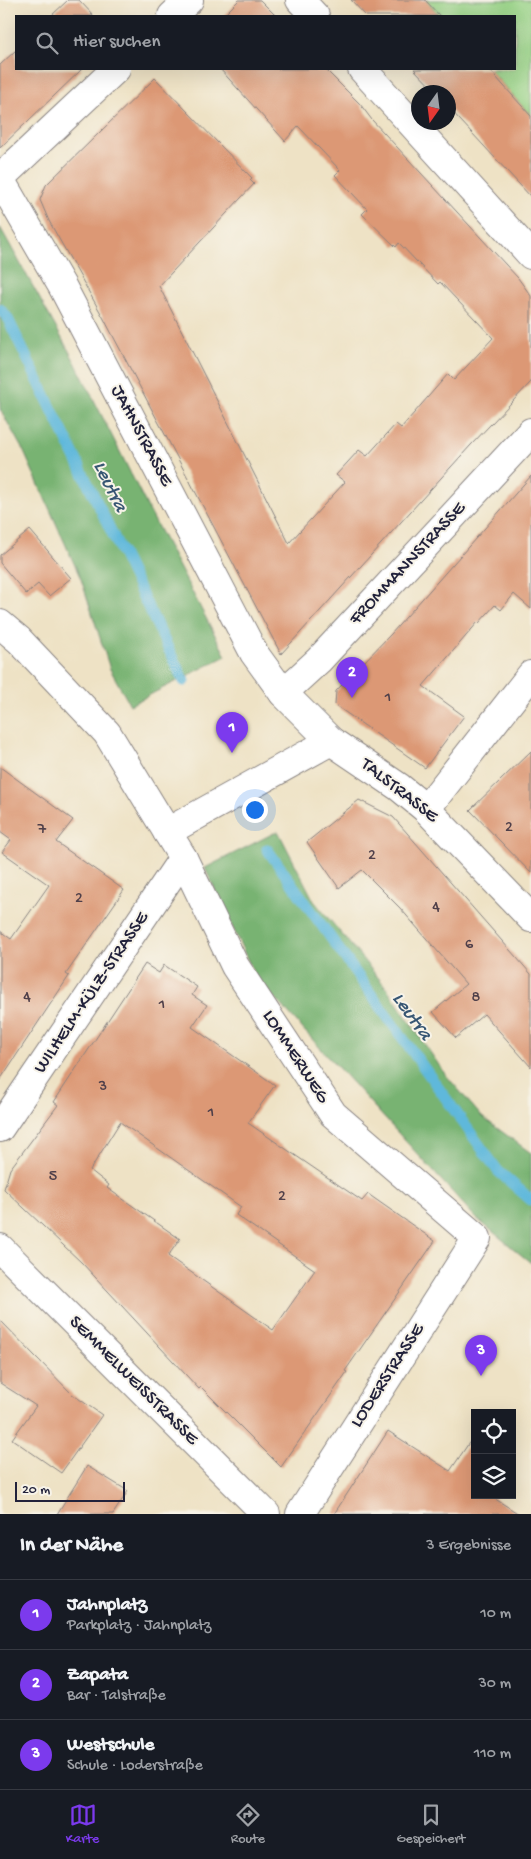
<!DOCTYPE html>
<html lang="de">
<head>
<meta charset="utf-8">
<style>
	:root { --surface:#171b24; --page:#242831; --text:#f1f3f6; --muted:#9ea1a6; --line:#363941; --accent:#7c3aed }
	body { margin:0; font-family:"Gochi Hand",sans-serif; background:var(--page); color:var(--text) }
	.controls { position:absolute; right:15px; bottom:15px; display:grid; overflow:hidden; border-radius:0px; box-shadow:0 5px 20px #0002 }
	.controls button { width:45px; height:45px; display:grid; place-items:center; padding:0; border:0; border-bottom:1px solid var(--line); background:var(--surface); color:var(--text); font:25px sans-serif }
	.compass { position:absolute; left:411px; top:85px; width:45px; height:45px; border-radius:50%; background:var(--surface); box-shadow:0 5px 20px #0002; rotate:194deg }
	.scale { position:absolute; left:15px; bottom:12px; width:110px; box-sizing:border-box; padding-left:5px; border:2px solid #22223b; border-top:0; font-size:14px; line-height:18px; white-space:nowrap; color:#22223b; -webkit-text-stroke:4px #f7f3e8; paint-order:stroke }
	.you { position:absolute; left:254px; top:809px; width:18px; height:18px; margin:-12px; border:4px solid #fff; border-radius:50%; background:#1a73e8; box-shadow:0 0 0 8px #1a73e833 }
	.badge { display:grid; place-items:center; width:32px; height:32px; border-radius:50%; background:var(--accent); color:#fff; font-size:16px; font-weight:700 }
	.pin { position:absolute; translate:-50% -41px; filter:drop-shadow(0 1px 2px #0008) }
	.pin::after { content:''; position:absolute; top:26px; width:18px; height:15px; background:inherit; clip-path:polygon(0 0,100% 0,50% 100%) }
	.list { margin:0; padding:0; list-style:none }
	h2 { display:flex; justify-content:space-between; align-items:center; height:65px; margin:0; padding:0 20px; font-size:21px }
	h2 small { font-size:16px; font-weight:400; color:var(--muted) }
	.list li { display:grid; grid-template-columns:32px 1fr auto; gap:15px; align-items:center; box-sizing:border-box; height:70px; padding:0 20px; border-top:1px solid var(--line) }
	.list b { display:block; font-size:19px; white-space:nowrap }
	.list p { margin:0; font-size:16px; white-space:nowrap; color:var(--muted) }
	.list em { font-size:16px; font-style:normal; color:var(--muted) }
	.icon { flex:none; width:28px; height:28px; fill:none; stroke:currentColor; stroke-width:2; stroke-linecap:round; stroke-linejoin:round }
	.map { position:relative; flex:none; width:531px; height:1514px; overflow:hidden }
	.search { position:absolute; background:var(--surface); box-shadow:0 5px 20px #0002; left:15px; right:15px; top:15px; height:55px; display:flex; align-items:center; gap:12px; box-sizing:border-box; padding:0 18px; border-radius:0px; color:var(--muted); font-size:19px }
	.sheet { height:275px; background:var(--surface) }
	nav { display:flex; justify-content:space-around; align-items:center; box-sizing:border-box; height:70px; border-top:1px solid var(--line); background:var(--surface); font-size:14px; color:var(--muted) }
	nav a { display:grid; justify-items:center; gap:2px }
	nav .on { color:var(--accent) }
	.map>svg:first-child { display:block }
</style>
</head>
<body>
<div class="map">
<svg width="531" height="1514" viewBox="0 0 531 1514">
	<rect width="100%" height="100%" fill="#f7f3e8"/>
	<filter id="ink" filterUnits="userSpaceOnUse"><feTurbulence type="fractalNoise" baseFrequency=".02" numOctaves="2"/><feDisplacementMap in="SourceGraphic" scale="10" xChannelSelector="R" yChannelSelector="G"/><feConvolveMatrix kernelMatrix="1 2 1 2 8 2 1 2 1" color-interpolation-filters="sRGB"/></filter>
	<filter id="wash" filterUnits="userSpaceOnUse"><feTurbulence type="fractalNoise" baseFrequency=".0096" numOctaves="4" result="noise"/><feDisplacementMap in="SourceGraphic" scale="20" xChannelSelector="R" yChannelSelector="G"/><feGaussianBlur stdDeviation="1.12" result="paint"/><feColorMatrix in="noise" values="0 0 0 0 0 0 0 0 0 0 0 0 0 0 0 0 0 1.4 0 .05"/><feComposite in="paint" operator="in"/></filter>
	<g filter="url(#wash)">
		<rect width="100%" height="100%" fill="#eee2c5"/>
		<polygon fill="#96d185" stroke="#5c7a60" points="426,0 531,0 531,116 489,69 515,69 515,16 440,16"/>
		<g fill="#78b372" stroke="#4d6a56">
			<polygon points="0,227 75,362 149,510 226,656 130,705 110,669 81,579 24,452 0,409"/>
			<polygon points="278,831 314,901 386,987 445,1074 482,1117 531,1153 531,1263 476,1218 256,978 205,868"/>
		</g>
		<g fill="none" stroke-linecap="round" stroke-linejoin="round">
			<g stroke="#5eb8db" stroke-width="11">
				<polyline points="0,309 7,317 184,681"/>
				<polyline points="267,849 498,1171 531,1200"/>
			</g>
		</g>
		<g id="blocks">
			<g fill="#dc9875" fill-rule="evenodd">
				<polygon points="68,0 79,0 94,16 51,16"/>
				<polygon points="239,0 260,0 276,16 223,16"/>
				<polygon points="351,0 425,0 440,16 366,16"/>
				<polygon points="16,50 16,69 82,69 0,148 0,65"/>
				<polygon points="220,69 325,69 360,104 372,120 518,278 531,296 531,382 471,445 281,654 103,317 49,221 40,200 46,185 155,78 252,178 250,180 254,184 159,286 289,543 345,482 336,475 359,450 367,456 396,424 401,428 448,374 454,380 493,338 440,282 438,284 399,243 396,247 362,214 367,209 335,175 340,170 298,126 285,141"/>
				<polygon points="414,69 489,69 503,85 531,116 531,197 448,107 448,92 436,92"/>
				<polygon points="531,476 531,609 514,594 501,610 495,605 479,623 478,622 423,686 464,716 425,768 335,705 336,691 391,634"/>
				<polygon points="30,530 71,578 49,596 38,584 26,594 0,563 0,555"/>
				<polygon points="531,751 531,873 470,810"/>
				<polygon points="0,767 73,820 56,842 124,890 66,974 69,976 0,1080 0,931 11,939 49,885 2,852 11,840 0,832"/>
				<polygon points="359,800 393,817 531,974 531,1067 484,1014 456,1038 433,1012 466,984 400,908 362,870 339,888 307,842"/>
				<path d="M 145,964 L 159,973 L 164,965 L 197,987 L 192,995 L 207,1005 L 192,1027 L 275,1085 L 248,1123 L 362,1201 L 368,1194 L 435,1241 L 345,1371 L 347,1372 L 281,1467 L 201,1387 L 199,1389 L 82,1263 L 4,1189 L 10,1169 L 58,1105 L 54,1102 ZM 120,1122 L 241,1207 L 236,1215 L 315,1270 L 273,1330 L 168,1256 L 180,1239 L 107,1188 L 109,1185 L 90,1170 Z"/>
				<polygon points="0,1320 72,1394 102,1415 61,1473 12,1439 36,1406 0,1383"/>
				<polygon points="388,1431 450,1471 475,1434 475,1495 489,1495 519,1514 334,1514"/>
				<polygon points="87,1466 128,1491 113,1514 57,1514"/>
			</g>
		</g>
	</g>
	<g filter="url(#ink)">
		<use href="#blocks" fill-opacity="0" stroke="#888280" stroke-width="1"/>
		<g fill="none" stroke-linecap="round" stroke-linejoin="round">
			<defs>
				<g id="minor">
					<polyline points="300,0 315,16"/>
					<polyline points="172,16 189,0"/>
					<polyline points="362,69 531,255"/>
					<polyline points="0,178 116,69"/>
					<polyline points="0,179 62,286 254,653 283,693 331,741 399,787 426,809 531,918"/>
					<polyline points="0,624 19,640 107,733 183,858 235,966 333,1114 477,1238 300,1514"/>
					<polyline points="283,693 319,660 531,432"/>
					<polyline points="426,809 531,675"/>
					<polyline points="167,832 331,741"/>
					<polyline points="0,1128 183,858"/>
					<polyline points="0,1248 266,1514"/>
				</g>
			</defs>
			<use href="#minor" stroke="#888280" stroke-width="30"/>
			<use href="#minor" stroke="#fff" stroke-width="28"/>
		</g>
	</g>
	<g text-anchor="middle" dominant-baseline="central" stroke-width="4" stroke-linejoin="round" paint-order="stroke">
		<g font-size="16" fill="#50404a">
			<text x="388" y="698">1</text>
			<text x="509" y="828">2</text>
			<text x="42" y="830">7</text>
			<text x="372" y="856">2</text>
			<text x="79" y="899">2</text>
			<text x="436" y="908">4</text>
			<text x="469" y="945">6</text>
			<text x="27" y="998">4</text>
			<text x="476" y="998">8</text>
			<text x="162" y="1005">1</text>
			<text x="103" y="1087">3</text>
			<text x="211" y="1113">1</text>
			<text x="53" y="1177">5</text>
			<text x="282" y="1197">2</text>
		</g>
		<g font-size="19" fill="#22223b" stroke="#f7f3e8">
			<text transform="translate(141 436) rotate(62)">JAHNSTRASSE</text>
			<text transform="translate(408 564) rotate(-47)">FROMMANNSTRASSE</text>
			<text transform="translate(399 791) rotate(38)">TALSTRASSE</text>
			<text transform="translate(92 993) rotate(-56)">WILHELM-KÜLZ-STRASSE</text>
			<text transform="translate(295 1057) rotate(57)">LOMMERWEG</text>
			<text transform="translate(388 1376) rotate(-57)">LODERSTRASSE</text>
			<text transform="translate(133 1381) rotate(45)">SEMMELWEISSTRASSE</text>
		</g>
		<g font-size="20" font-style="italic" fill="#375673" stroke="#f7f3e8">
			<text transform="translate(109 487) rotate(64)">Leutra</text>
			<text transform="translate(411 1017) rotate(54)">Leutra</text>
		</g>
	</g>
</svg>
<div class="controls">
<button><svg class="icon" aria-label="locate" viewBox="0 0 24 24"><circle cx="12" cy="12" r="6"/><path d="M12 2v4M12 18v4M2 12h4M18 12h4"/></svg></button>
<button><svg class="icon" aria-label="layers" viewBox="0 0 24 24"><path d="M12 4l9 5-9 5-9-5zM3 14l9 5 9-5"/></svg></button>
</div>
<svg class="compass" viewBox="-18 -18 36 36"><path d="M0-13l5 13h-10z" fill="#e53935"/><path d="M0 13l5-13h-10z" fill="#9ea1a6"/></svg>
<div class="scale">20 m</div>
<div class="you"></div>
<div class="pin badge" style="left:232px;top:753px">1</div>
<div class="pin badge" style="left:352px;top:698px">2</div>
<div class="pin badge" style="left:481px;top:1376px">3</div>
<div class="search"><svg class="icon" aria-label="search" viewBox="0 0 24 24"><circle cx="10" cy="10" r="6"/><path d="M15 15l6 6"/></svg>Hier suchen</div>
</div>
<section class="sheet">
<h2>In der Nähe<small>3 Ergebnisse</small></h2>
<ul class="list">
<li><span class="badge">1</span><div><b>Jahnplatz</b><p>Parkplatz · Jahnplatz</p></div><em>10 m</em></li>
<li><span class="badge">2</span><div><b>Zapata</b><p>Bar · Talstraße</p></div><em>30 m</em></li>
<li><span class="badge">3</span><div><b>Westschule</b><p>Schule · Loderstraße</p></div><em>110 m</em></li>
</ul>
</section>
<nav>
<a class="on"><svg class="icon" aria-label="map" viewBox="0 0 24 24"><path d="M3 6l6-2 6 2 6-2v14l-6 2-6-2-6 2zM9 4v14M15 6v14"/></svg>Karte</a>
<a><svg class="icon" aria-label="directions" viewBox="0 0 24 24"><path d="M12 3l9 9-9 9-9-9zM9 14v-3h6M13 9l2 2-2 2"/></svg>Route</a>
<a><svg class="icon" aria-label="saved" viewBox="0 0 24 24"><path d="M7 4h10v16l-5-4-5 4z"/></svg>Gespeichert</a>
</nav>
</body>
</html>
